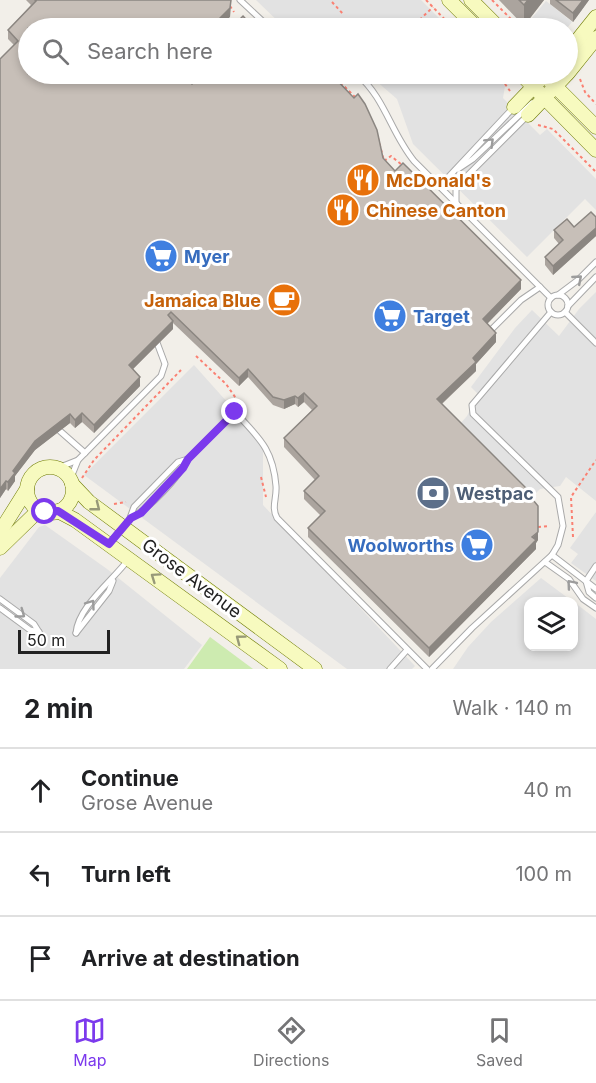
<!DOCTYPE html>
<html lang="en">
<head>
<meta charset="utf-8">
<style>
	:root { --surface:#fff; --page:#f2f2f2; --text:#202124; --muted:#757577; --line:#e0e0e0; --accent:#7c3aed }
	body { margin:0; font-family:Inter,sans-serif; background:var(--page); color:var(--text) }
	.controls { position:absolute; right:18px; bottom:18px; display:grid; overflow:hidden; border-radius:12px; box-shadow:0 3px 9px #0003 }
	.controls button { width:54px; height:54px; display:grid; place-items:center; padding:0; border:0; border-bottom:2px solid var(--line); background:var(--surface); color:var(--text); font:30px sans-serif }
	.scale { position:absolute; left:18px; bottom:15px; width:92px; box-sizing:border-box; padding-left:6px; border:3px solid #222; border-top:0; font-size:16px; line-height:21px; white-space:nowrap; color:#222; -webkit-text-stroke:4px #fff; paint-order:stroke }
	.stop { position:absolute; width:18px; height:18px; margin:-14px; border:4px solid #7c3aed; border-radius:50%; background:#fff }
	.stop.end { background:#7c3aed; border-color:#fff; box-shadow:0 2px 6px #0008 }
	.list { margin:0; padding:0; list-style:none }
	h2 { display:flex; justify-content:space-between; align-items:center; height:78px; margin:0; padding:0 24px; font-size:26px }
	h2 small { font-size:20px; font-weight:400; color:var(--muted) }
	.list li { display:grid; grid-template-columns:39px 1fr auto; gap:18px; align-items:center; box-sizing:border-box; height:84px; padding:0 24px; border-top:2px solid var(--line) }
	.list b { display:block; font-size:22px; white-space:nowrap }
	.list p { margin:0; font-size:20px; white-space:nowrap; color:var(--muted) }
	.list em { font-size:20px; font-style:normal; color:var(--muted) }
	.icon { flex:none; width:33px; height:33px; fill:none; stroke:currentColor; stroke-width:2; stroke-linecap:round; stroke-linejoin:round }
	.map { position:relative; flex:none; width:596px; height:669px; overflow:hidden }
	.search { position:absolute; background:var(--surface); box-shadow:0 3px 9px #0003; left:18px; right:18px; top:18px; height:66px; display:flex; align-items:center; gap:15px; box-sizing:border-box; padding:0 21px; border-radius:33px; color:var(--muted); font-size:22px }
	.sheet { height:330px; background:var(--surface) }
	nav { display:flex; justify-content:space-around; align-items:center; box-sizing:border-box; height:84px; border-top:2px solid var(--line); background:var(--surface); font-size:16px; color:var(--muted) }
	nav a { display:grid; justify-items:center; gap:3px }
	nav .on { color:var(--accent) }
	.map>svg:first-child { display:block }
</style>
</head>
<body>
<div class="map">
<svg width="596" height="669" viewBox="0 0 596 669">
	<rect width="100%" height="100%" fill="#f2efe9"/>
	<polygon fill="#cdebb0" points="210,637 253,669 187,669"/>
	<g fill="#e2e2e2">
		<polygon points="256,0 421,0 449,28 285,28"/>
		<polygon points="546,1 572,22 567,28 532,28 527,24"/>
		<polygon points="368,74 493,74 505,86 503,98 540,135 547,129 596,179 596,210 585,199 527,257 413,144 397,99"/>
		<polygon points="596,292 596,501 566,477 560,486 540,489 532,497 460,424 467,416 478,394 471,387 515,328 532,310 559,336 579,309"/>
		<polygon points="194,365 263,442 263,505 415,666 412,669 347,669 84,475"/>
		<polygon points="596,512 596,581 571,563 578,554 570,548"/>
		<polygon points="45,525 107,569 202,645 184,669 0,669 0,578 39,527"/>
		<polygon points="541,578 572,601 528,602 528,646 574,646 574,602 596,619 596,669 453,669 468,647 491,622"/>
	</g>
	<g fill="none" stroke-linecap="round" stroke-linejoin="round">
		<defs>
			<g id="lane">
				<polyline points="240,0 270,28"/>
				<path d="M 357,74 C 385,98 391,133 414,161 L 551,298"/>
				<polyline points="458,169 473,159 532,103"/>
				<polyline points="440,186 514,107"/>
				<polyline points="456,203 456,190 459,184 527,116"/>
				<polyline points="558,295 578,280 596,262"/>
				<circle cx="558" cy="305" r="10"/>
				<polyline points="568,306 596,277"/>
				<polyline points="565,312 596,343"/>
				<polyline points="488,333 521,300 540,287"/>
				<polyline points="60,431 85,453"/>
				<polyline points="58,468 78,460 161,376 165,364 156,340"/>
				<polyline points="70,480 78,460"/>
				<path d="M 131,517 C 149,510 179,477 188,459 L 235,412 C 259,438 273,449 276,486 C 277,498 271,507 277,518 L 427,669"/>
				<polyline points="130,518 134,507 178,462 188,459"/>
				<polyline points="109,544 122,528"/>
				<polyline points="552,555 596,589"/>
				<polyline points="545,562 569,579 583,599 596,608"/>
				<polyline points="596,566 586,581 589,592 596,598"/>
				<polyline points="0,599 34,624 39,632"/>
				<polyline points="0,608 30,630 39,632"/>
				<path d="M 76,633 C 78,607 112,581 128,560"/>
				<polyline points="76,633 109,591 113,581"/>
				<polyline points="390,669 407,650"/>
				<polyline points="432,669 472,628 552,555 558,545 563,526 558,497 473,414 472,405 551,312"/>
			</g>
			<g id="secondary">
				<polyline points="449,0 477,28"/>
				<polyline points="471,0 499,28"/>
				<polyline points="568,52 596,17"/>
				<polyline points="568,73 596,38"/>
				<polyline points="521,74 596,150"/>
				<polyline points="543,74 596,127"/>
				<polyline points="514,107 539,81"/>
				<polyline points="528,115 567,74"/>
				<circle cx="50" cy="490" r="23"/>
				<polyline points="72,484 89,502 315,669"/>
				<polyline points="58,511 75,520 280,669"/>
				<polyline points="0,532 27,489"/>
				<polyline points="0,548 39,510"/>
			</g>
		</defs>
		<use href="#lane" stroke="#a9a9a9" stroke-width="7"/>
		<use href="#secondary" stroke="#707d05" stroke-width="15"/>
		<g stroke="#fa8072" stroke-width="2" stroke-dasharray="3 3" stroke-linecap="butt">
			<polyline points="426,0 453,28"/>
			<polyline points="492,0 520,28"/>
			<polyline points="332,2 344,15"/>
			<polyline points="230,6 234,12"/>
			<polyline points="353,24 358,28"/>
			<polyline points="411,28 433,7"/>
			<polyline points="332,74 355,97"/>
			<polyline points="498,74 510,91"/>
			<polyline points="580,79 585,92 596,104"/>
			<polyline points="538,125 553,129 596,172"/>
			<polyline points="378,138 384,161 391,156 402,165"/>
			<polyline points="196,356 226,384 240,404"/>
			<polyline points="261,477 266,497"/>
			<polyline points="82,478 94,460 181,370"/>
			<polyline points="114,504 126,502"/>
			<polyline points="538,527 549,526"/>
			<polyline points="573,537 571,497 596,460"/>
		</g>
		<use href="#lane" stroke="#fff" stroke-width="5"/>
		<use href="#secondary" stroke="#f7fabf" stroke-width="14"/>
	</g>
	<g fill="#aba49e">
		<polygon points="26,0 231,0 230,17 28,28 192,84 334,74 334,78 383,158 395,171 521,289 487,324 496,342 476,364 476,371 442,404 535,503 538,540 536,543 536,549 429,657 308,537 308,528 321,516 304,499 304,491 315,480 284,447 284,438 312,410 304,402 298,407 295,404 284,409 273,405 248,377 239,386 173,323 173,329 133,369 140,386 94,433 82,422 75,428 70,423 35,450 15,476 15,481 8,491 6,489 0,498 0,59 14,45 8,39 8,30 31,5"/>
		<polygon points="499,0 544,0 524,26"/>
		<polygon points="550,0 589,0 573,22 550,4"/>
		<polygon points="596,217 596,236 553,275 545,265 545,257 559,244 554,238 554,230 574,227"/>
	</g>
	<g fill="#8b8681">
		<polygon points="231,0 230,17 218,28 210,28"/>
		<polygon points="528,0 544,0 524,26 524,5"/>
		<polygon points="583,0 589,0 573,22 573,13"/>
		<polygon points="596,228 596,236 553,275 553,266"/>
		<polygon points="521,280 521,289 483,328 483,319"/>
		<polygon points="173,321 173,329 129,373 129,365"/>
		<polygon points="496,333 496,342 476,364 476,371 437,408 437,399 473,358"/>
		<polygon points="248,369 248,377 239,386 239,378"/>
		<polygon points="140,377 140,386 94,433 94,425"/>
		<polygon points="304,393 304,402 298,407 298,398"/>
		<polygon points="295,396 295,404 284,409 284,400"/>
		<polygon points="82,413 82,422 75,428 75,420"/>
		<polygon points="70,414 70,423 35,450 15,476 15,481 8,491 8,482 13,471 35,441"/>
		<polygon points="6,481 6,489 0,498 0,489"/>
		<polygon points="538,532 538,540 536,543 536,549 429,657 429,648"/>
	</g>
	<g fill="#c7bfb8" stroke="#8b8681" stroke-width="1.5">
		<polygon points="35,0 231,0 230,8 210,28 28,28 28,74 181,74 192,84 203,74 331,74 354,98 358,94 365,104 377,130 383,158 395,171 403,163 521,280 483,319 496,333 473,358 476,362 437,399 535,497 533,500 538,506 538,532 532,537 536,540 429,648 308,528 325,511 304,491 319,476 284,438 317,406 304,393 298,398 295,396 284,400 273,397 248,369 239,378 171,312 168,315 173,321 129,365 140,377 94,425 82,413 75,420 70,414 35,441 13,471 15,473 8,482 6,481 0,489 0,59 18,41 8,30 36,1"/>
		<polygon points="519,0 528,0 524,5"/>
		<polygon points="556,0 583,0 573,13"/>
		<polygon points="243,16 254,28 231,28"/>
		<polygon points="591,212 596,217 596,228 553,266 545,257 563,240 554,230 567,219 574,227"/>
	</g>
	<defs><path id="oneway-chevron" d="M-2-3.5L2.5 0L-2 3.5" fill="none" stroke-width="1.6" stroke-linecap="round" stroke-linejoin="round" transform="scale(1.5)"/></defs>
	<g stroke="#9c9c9c">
		<use href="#oneway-chevron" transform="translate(490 142) rotate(-45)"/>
		<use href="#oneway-chevron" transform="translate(578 279) rotate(-41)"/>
		<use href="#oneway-chevron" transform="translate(571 584) rotate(-130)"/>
		<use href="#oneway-chevron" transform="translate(91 604) rotate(-54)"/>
		<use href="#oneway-chevron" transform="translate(21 614) rotate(36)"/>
	</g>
	<g stroke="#979978">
		<use href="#oneway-chevron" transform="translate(96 507) rotate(38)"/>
		<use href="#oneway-chevron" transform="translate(155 577) rotate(-145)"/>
		<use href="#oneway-chevron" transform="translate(240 639) rotate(-143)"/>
	</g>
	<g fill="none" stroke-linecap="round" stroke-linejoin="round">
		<polyline stroke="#7c3aed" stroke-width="8" points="45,512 58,511 109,544 131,518 141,513 183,468 188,459 235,412"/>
	</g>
	<defs>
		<symbol id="restaurant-disc" viewBox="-11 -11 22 22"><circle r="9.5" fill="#e8710a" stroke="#fff"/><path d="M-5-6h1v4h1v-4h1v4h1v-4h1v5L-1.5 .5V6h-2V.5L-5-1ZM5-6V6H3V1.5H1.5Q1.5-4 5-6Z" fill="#fff"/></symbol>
		<symbol id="supermarket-disc" viewBox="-11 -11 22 22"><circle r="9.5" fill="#3f7fe0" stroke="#fff"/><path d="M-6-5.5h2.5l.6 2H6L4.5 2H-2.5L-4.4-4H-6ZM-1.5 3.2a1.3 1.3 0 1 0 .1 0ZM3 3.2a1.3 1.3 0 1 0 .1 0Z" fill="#fff"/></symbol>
		<symbol id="cafe-disc" viewBox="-11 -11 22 22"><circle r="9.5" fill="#e8710a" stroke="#fff"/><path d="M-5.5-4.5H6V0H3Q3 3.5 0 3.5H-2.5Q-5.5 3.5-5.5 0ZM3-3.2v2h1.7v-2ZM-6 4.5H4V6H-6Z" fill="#fff"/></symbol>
		<symbol id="bank-disc" viewBox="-11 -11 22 22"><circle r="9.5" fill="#5c6f8a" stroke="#fff"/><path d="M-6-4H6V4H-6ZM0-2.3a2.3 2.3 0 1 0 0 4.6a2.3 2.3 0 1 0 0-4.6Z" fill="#fff"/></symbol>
	</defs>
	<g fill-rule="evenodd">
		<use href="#restaurant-disc" x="344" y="161" width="38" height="38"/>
		<use href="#restaurant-disc" x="324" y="191" width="38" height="38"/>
		<use href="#supermarket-disc" x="142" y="237" width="38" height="38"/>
		<use href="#cafe-disc" x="265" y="281" width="38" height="38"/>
		<use href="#supermarket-disc" x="371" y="297" width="38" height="38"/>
		<use href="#bank-disc" x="414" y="474" width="38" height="38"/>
		<use href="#supermarket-disc" x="458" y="526" width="38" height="38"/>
	</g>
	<g text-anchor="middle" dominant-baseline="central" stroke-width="6" stroke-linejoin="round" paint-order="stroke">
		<g font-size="18" font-weight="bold" fill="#c56008" stroke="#fff" text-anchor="start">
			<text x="386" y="180">McDonald's</text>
			<text x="366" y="210">Chinese Canton</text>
			<text x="261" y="300" text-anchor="end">Jamaica Blue</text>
		</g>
		<g font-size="18" font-weight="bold" fill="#366cbe" stroke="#fff" text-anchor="start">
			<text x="184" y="256">Myer</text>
			<text x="413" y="316">Target</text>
			<text x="454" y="545" text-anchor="end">Woolworths</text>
		</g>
		<g font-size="18" font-weight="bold" fill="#4e5e75" stroke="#fff" text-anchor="start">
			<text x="456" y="493">Westpac</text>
		</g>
		<g font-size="18" fill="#222" stroke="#fff">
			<text transform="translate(192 578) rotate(37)">Grose Avenue</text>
		</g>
	</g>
</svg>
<div class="controls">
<button><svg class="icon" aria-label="layers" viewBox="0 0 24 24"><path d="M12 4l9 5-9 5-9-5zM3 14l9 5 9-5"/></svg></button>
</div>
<div class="scale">50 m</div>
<div class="stop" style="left:45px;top:512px"></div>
<div class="stop end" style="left:235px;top:412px"></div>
<div class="search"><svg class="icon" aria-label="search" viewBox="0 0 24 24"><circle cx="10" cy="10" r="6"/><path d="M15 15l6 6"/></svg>Search here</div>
</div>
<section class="sheet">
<h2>2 min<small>Walk · 140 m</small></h2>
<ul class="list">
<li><svg class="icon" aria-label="ahead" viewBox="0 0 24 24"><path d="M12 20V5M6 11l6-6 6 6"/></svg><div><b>Continue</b><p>Grose Avenue</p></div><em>40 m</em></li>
<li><svg class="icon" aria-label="left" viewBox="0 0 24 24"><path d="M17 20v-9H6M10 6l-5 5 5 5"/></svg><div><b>Turn left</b></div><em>100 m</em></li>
<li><svg class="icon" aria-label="arrive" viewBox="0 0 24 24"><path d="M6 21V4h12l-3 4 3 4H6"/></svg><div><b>Arrive at destination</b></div></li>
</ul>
</section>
<nav>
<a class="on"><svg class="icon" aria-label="map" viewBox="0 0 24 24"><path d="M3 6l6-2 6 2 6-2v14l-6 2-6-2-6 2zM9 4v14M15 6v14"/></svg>Map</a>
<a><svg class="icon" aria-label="directions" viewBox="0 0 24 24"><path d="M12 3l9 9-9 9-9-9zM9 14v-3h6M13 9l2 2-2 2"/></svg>Directions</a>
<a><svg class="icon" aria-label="saved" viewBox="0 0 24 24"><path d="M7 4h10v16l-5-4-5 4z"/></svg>Saved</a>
</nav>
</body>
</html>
